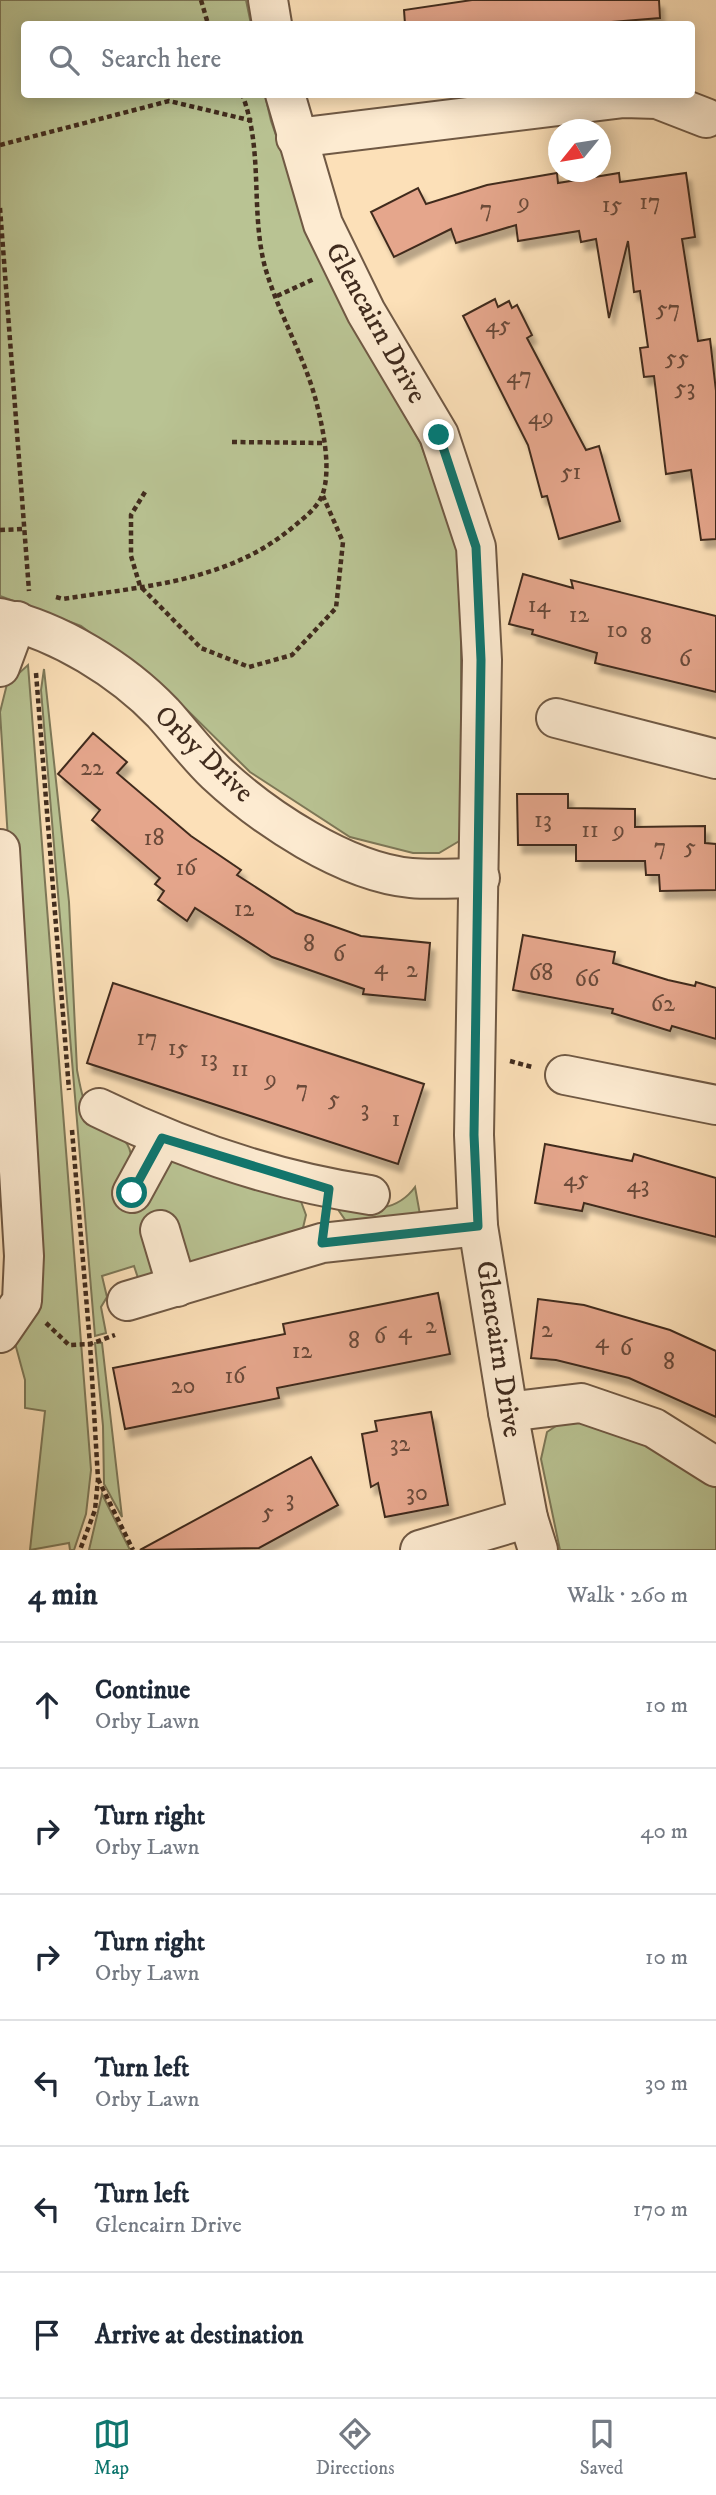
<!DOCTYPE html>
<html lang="en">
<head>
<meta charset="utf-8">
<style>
	:root { --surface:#fff; --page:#f2f2f3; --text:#1f2937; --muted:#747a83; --line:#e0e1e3; --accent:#0f766e }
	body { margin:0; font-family:"IM FELL DW Pica",serif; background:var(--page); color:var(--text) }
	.compass { position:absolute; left:548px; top:119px; width:63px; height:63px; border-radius:50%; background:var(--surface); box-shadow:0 4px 18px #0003; rotate:240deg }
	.stop { position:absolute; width:21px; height:21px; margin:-16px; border:5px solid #0f766e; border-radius:50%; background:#fff }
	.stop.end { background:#0f766e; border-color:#fff; box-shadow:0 2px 7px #0008 }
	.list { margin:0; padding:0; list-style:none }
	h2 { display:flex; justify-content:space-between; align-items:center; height:91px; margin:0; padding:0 28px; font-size:30px }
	h2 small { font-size:23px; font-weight:400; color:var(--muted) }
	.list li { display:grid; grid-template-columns:46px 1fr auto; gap:21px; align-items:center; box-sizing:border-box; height:126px; padding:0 28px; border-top:2px solid var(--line) }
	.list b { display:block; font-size:26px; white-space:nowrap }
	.list p { margin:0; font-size:23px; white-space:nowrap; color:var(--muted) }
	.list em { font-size:23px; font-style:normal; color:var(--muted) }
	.icon { flex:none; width:38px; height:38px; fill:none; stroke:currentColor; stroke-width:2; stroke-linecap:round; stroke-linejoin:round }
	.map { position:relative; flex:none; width:716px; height:1550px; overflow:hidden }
	.search { position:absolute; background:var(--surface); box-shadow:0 4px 18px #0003; left:21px; right:21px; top:21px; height:77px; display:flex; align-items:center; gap:18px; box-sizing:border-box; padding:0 24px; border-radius:7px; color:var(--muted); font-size:26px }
	.sheet { height:847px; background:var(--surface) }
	nav { display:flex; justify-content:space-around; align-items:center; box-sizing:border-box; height:98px; border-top:2px solid var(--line); background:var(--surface); font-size:19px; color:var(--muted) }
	nav a { display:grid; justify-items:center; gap:4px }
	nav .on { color:var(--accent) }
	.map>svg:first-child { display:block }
</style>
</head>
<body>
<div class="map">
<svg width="716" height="1550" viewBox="0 0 716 1550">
	<defs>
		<filter id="shadow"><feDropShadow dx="4.5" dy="8" stdDeviation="2" flood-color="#0004"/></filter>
	</defs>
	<rect width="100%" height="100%" fill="#fce0b8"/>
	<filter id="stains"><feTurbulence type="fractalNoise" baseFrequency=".00286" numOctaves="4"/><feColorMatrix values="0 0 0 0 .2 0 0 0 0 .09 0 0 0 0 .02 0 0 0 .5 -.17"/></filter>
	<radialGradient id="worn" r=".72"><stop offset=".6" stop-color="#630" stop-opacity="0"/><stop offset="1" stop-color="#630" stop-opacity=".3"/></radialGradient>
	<g fill="#b9c393" stroke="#7d7858" stroke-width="2">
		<polygon points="0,0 246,0 251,24 24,24 24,94 265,95 271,121 307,224 353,324 420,442 461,555 461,840 439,853 413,853 350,837 250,772 171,694 81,626 0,596"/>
		<polygon points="28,665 91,1470 86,1514 74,1550 70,1550 69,1543 30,1550 45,1411 25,1408 25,1380 13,1336 20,1031 0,712 7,684"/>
		<path d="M 44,669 L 69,902 L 77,1070 C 80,1085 83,1106 93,1117 C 107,1133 132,1134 131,1160 L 165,1163 L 175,1161 L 299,1196 L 306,1215 L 299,1245 L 154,1269 L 153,1278 L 141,1287 L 134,1266 L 102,1276 L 107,1297 L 101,1307 L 106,1333 L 95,1336 L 41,690 Z"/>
		<path d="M 415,1187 L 421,1220 L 348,1224 L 339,1211 L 343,1208 C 371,1210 397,1212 415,1187 Z"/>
		<polygon points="95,1343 102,1343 122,1517 104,1484 103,1426"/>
		<polygon points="568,1418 654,1442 716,1481 716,1550 560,1550 541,1459 547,1432"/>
		<polygon points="102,1494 130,1550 89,1550"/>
	</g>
	<g fill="#e5a68c" stroke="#412c1e" stroke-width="2" filter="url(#shadow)">
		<polygon points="472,0 659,0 660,18 587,24 405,24 404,10"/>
		<polygon points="557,173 558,183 619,173 620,182 686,173 695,237 682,239 698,341 710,339 716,391 716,539 701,540 691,470 666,474 654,376 644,377 640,348 648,347 640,291 634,292 628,241 609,318 596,239 581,242 579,231 518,241 516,225 456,243 451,229 394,257 371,212 418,188 426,204 487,185"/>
		<polygon points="495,299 498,307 509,301 512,308 517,305 532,335 527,338 586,450 599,446 620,521 559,539 547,496 542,497 528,445 463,316"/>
		<polygon points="523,574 573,588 571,580 716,616 716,692 595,663 597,653 532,634 533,630 509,624"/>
		<polygon points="93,733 127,762 117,773 191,836 241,870 237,875 296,913 361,936 430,943 425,1000 363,994 364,989 272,957 195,908 187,921 158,900 164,891 155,884 160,878 92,820 100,810 58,774"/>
		<polygon points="517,794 568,794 568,808 635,809 635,827 705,826 705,843 716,844 716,890 660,891 659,875 646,875 645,861 576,861 576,845 518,845"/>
		<polygon points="523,935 615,952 613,963 668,980 695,986 696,982 716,988 716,1039 672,1026 670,1031 612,1013 613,1009 513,990"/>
		<polygon points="113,983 424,1084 398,1164 87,1063"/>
		<polygon points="545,1144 632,1161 634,1154 716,1178 716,1237 584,1203 582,1211 535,1203"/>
		<polygon points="438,1293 450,1354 277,1388 279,1398 125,1429 113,1368 285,1334 283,1324"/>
		<polygon points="538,1299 584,1305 670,1330 716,1351 716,1417 629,1378 556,1360 531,1358"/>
		<polygon points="431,1412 448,1505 385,1517 378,1483 371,1487 362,1434 377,1431 375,1421"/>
		<polygon points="311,1457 338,1505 259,1548 140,1550"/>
	</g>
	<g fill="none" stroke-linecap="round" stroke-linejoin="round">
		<defs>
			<g id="minor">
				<polyline points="268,0 272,24"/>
				<polyline points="285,94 323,224 366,312 439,435 476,547 482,660 474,1135 478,1226 508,1412 528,1518 538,1550"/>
				<polyline points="296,138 624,98 657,99 706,118"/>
				<path d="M 0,618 C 59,631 122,670 163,713 C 181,733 197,755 216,773 C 263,817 345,872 411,878 C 433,880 457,878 480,878"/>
				<polyline points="0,667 17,621"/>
				<polyline points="556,718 716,759"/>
				<polyline points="0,849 24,1256 22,1301 0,1333"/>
				<polyline points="565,1075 716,1105"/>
				<path d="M 99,1108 C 183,1149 277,1181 370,1195"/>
				<polyline points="132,1193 162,1138"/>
				<polyline points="160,1230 177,1287"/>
				<polyline points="127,1301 322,1243 478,1226"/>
				<polyline points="508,1412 581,1403 654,1428 716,1467"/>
				<polyline points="420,1550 528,1518"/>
			</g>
		</defs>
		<use href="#minor" stroke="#705944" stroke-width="42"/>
		<g stroke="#412c1e" stroke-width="4.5" stroke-dasharray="5 3.5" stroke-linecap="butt">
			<polyline points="201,0 208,24"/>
			<polyline points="0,145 169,101 253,121"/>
			<polyline points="0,208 29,591"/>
			<polyline points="277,296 314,279"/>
			<polyline points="232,442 324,443"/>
			<polyline points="145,492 131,515 131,556 140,586 201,648 249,667 292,655 336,608 343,542 323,496"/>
			<polyline points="0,530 23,529"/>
			<path d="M 56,597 L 63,599 C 144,586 228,582 293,527 C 304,518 316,509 322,496 C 332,470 323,428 316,401 C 304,355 278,313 265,267 C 250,210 264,151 242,94"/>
			<polyline points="36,673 69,1090"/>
			<polyline points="510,1061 532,1067"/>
			<polyline points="72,1130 90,1344 98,1479 95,1510 80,1550"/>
			<polyline points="46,1323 69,1345 90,1344 115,1335"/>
			<polyline points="98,1479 133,1550"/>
		</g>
		<use href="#minor" stroke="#fdebd1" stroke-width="38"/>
	</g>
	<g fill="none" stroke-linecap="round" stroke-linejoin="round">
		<polyline stroke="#0f766e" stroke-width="9" points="132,1193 162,1138 329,1189 322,1243 478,1226 474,1135 481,660 476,547 439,435"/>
	</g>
	<g text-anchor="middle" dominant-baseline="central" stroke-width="6" stroke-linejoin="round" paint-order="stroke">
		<g font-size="24" fill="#6a4a3a">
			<text x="524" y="202">9</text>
			<text x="650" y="202">17</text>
			<text x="612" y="205">15</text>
			<text x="486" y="209">7</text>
			<text x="668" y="309">57</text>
			<text x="498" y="325">45</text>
			<text x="677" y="358">55</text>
			<text x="519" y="376">47</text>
			<text x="685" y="388">53</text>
			<text x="541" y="417">49</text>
			<text x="571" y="472">51</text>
			<text x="539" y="605">14</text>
			<text x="579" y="615">12</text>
			<text x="617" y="630">10</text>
			<text x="646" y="637">8</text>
			<text x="685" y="659">6</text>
			<text x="92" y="768">22</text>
			<text x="543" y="820">13</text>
			<text x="590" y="830">11</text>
			<text x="619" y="830">9</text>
			<text x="154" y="838">18</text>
			<text x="660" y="847">7</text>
			<text x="690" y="847">5</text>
			<text x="186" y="868">16</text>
			<text x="244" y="909">12</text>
			<text x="309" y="944">8</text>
			<text x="339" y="954">6</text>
			<text x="381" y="967">4</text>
			<text x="412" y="970">2</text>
			<text x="541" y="973">68</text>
			<text x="587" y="979">66</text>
			<text x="663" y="1004">62</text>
			<text x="147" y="1038">17</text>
			<text x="178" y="1048">15</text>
			<text x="209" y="1059">13</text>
			<text x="240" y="1069">11</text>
			<text x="271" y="1079">9</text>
			<text x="302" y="1089">7</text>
			<text x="334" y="1099">5</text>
			<text x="365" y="1109">3</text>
			<text x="396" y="1119">1</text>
			<text x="576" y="1179">45</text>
			<text x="638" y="1185">43</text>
			<text x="431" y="1326">2</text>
			<text x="547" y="1330">2</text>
			<text x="405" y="1331">4</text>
			<text x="380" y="1336">6</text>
			<text x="354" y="1341">8</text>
			<text x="602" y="1341">4</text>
			<text x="626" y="1348">6</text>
			<text x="302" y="1351">12</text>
			<text x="669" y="1362">8</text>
			<text x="235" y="1376">16</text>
			<text x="183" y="1386">20</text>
			<text x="400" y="1444">32</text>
			<text x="417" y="1493">30</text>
			<text x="290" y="1499">3</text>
			<text x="268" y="1512">5</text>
		</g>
		<g font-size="28" fill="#412c1e" stroke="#fdebd1">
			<text transform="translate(376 323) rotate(61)">Glencairn Drive</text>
			<text transform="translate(204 754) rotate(44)">Orby Drive</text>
			<text transform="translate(499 1349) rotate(81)">Glencairn Drive</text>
		</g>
	</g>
	<rect width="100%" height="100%" filter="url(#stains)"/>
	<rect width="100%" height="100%" fill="url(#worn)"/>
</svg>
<svg class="compass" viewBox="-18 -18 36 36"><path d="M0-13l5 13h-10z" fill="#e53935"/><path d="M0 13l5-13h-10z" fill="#747a83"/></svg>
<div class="stop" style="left:132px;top:1193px"></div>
<div class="stop end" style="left:439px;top:435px"></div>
<div class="search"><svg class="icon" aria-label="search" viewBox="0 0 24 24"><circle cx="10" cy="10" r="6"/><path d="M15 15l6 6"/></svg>Search here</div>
</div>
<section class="sheet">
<h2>4 min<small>Walk · 260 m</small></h2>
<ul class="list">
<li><svg class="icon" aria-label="ahead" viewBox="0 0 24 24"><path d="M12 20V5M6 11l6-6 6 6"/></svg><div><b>Continue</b><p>Orby Lawn</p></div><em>10 m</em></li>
<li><svg class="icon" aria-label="right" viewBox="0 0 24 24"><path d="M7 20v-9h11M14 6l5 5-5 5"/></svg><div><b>Turn right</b><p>Orby Lawn</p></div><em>40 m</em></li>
<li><svg class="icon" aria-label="right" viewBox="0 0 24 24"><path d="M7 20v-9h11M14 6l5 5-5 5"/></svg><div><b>Turn right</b><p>Orby Lawn</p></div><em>10 m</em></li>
<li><svg class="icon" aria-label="left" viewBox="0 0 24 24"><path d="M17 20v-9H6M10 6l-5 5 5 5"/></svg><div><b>Turn left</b><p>Orby Lawn</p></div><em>30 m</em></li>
<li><svg class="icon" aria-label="left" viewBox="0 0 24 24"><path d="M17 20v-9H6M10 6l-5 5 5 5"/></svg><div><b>Turn left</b><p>Glencairn Drive</p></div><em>170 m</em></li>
<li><svg class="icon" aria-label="arrive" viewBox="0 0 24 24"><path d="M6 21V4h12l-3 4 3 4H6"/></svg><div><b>Arrive at destination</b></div></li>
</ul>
</section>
<nav>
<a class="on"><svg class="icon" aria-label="map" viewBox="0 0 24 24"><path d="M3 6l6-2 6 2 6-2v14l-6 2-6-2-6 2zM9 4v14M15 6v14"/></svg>Map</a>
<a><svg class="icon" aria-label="directions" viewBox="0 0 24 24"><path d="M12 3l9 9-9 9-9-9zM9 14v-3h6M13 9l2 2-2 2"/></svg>Directions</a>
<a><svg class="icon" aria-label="saved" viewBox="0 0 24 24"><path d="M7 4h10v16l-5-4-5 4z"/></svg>Saved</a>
</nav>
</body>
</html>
